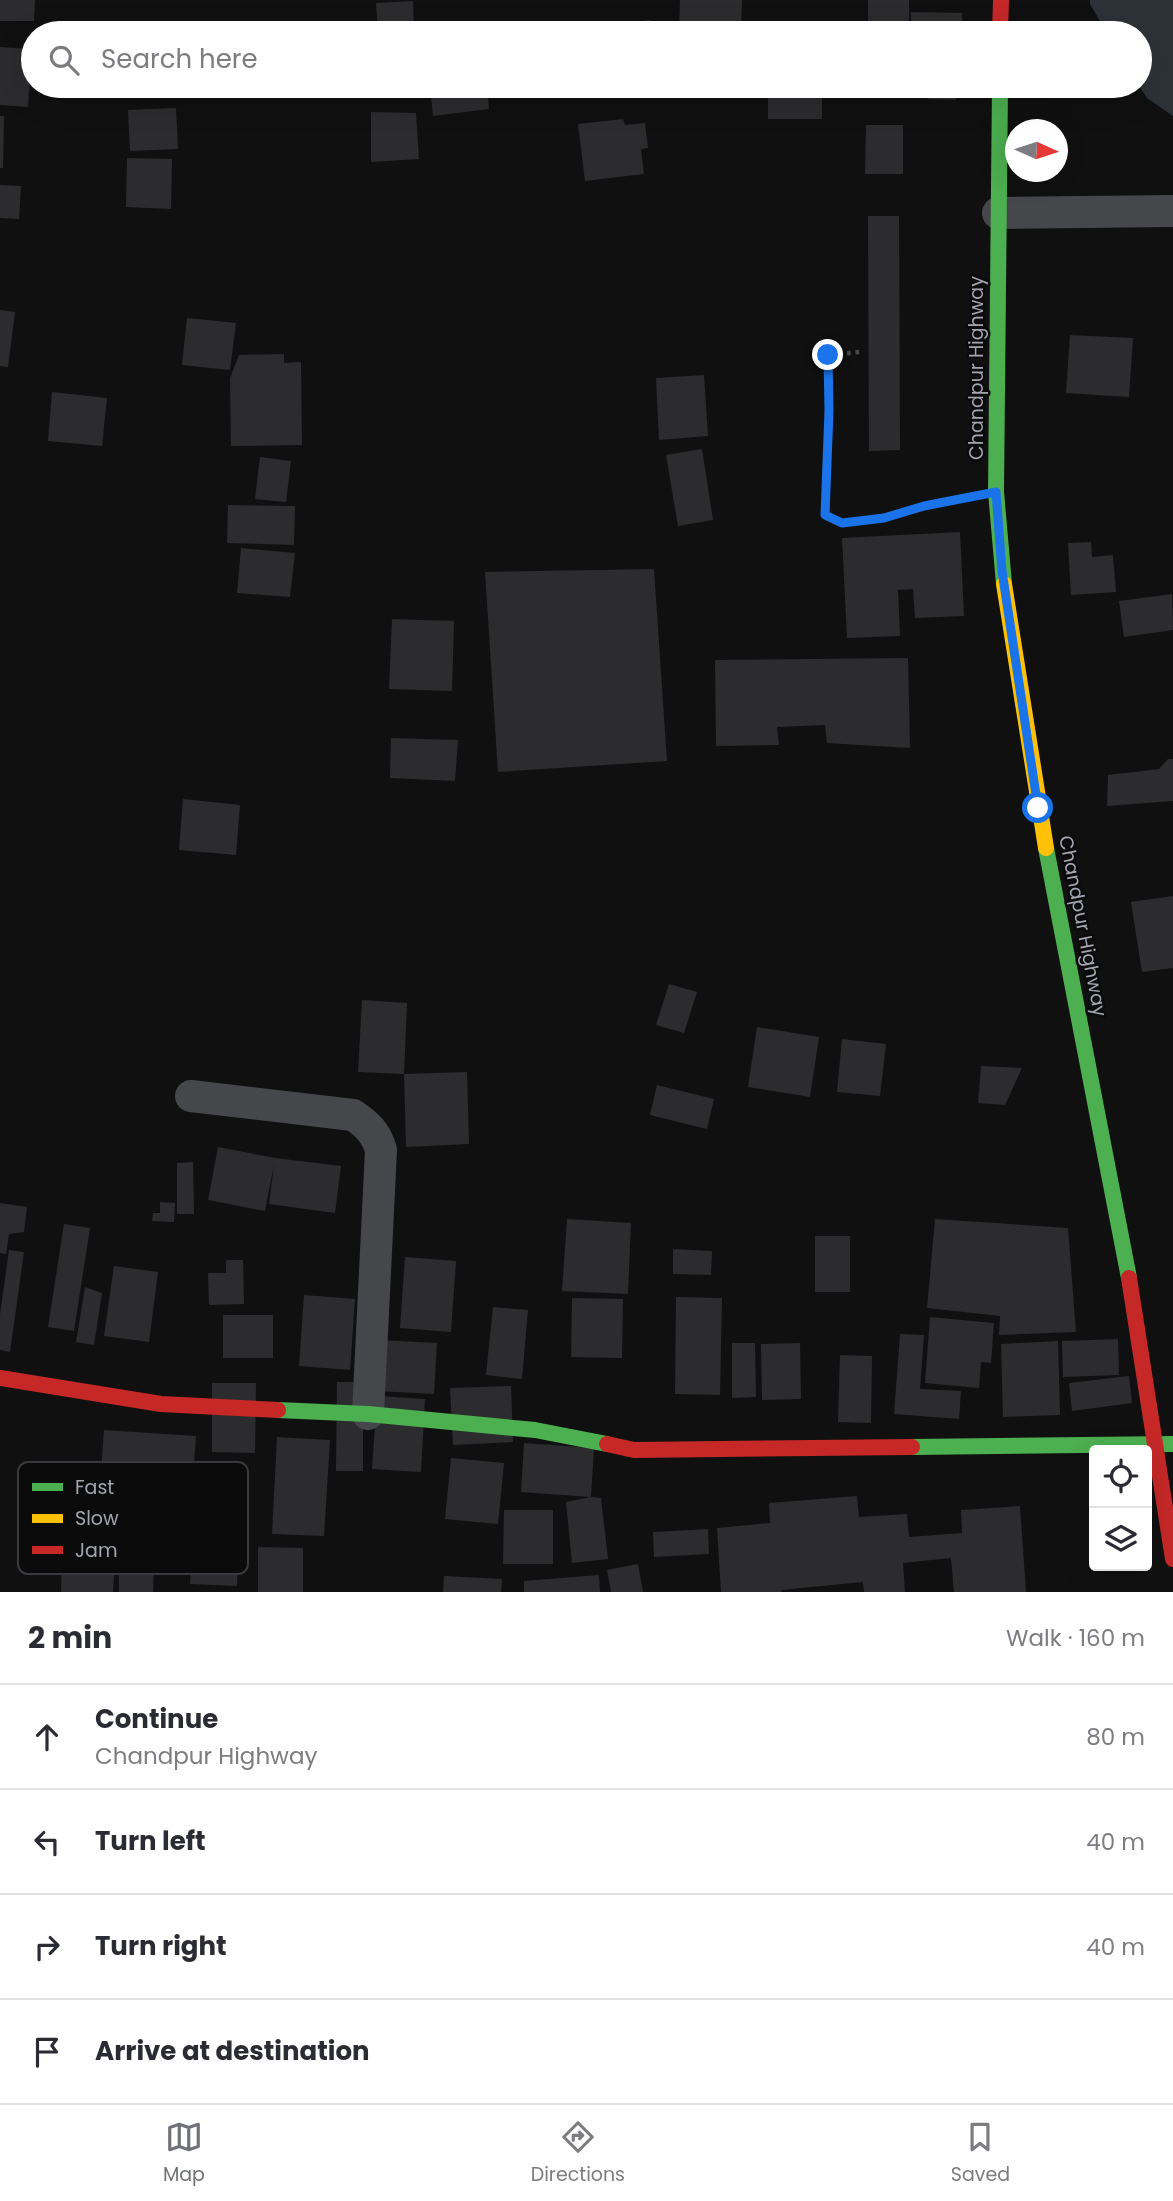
<!DOCTYPE html>
<html lang="en">
<head>
<meta charset="utf-8">
<style>
	:root { --surface:#fff; --page:#f7f7f7; --text:#2b2b33; --muted:#7c7c81; --line:#e1e1e2; --accent:#707278 }
	body { margin:0; font-family:Poppins,sans-serif; background:var(--page); color:var(--text) }
	.controls { position:absolute; right:21px; bottom:21px; display:grid; overflow:hidden; border-radius:7px; box-shadow:0 7px 28px #0002 }
	.controls button { width:63px; height:63px; display:grid; place-items:center; padding:0; border:0; border-bottom:2px solid var(--line); background:var(--surface); color:var(--text); font:35px sans-serif }
	.compass { position:absolute; left:1005px; top:119px; width:63px; height:63px; border-radius:50%; background:var(--surface); box-shadow:0 7px 28px #0002; rotate:93deg }
	.stop { position:absolute; width:21px; height:21px; margin:-16px; border:5px solid #1a73e8; border-radius:50%; background:#fff }
	.stop.end { background:#1a73e8; border-color:#fff; box-shadow:0 2px 7px #0008 }
	.list { margin:0; padding:0; list-style:none }
	h2 { display:flex; justify-content:space-between; align-items:center; height:91px; margin:0; padding:0 28px; font-size:30px }
	h2 small { font-size:23px; font-weight:400; color:var(--muted) }
	.list li { display:grid; grid-template-columns:46px 1fr auto; gap:21px; align-items:center; box-sizing:border-box; height:105px; padding:0 28px; border-top:2px solid var(--line) }
	.list b { display:block; font-size:26px; white-space:nowrap }
	.list p { margin:0; font-size:23px; white-space:nowrap; color:var(--muted) }
	.list em { font-size:23px; font-style:normal; color:var(--muted) }
	.icon { flex:none; width:38px; height:38px; fill:none; stroke:currentColor; stroke-width:2; stroke-linecap:round; stroke-linejoin:round }
	.map { position:relative; flex:none; width:1173px; height:1592px; overflow:hidden }
	.search { position:absolute; background:var(--surface); box-shadow:0 7px 28px #0002; left:21px; right:21px; top:21px; height:77px; display:flex; align-items:center; gap:18px; box-sizing:border-box; padding:0 24px; border-radius:38px; color:var(--muted); font-size:26px }
	.sheet { height:511px; background:var(--surface) }
	nav { display:flex; justify-content:space-around; align-items:center; box-sizing:border-box; height:98px; border-top:2px solid var(--line); background:var(--surface); font-size:19px; color:var(--muted) }
	nav a { display:grid; justify-items:center; gap:4px }
	nav .on { color:var(--accent) }
	.map>svg:first-child { display:block }
</style>
</head>
<body>
<div class="map">
<svg width="1173" height="1592" viewBox="0 0 1173 1592">
	<rect width="100%" height="100%" fill="#101011"/>
	<polygon fill="#2c3238" points="1090,0 1173,0 1173,116 1147,98 1139,86 1140,33 1107,33 1090,4"/>
	<g fill="#2c2c2e">
		<polygon points="0,0 35,0 34,21 0,21"/>
		<polygon points="680,0 742,0 741,32 679,29"/>
		<rect x="868" y="0" width="41" height="25"/>
		<polygon points="413,1 414,33 378,33 376,3"/>
		<polygon points="911,12 962,13 962,33 911,33"/>
		<polygon points="651,20 652,33 580,33 580,26"/>
		<polygon points="0,47 32,49 28,107 0,105"/>
		<polygon points="63,86 105,86 104,92 62,90"/>
		<polygon points="430,86 487,86 489,109 433,116"/>
		<polygon points="584,86 640,86 640,88 585,92"/>
		<rect x="768" y="86" width="54" height="33"/>
		<polygon points="929,86 961,86 961,94 955,100 928,99"/>
		<polygon points="176,108 178,149 130,151 128,110"/>
		<polygon points="371,112 416,113 419,159 371,162"/>
		<polygon points="0,116 4,116 3,168 0,168"/>
		<polygon points="623,119 625,125 645,123 648,148 641,149 644,174 585,181 578,124"/>
		<polygon points="866,125 903,125 903,174 865,174"/>
		<polygon points="127,158 172,159 171,209 126,207"/>
		<polygon points="0,185 21,186 19,219 0,218"/>
		<polygon points="868,216 899,216 900,450 869,451"/>
		<polygon points="0,310 15,312 8,367 0,366"/>
		<polygon points="187,318 236,323 230,370 182,365"/>
		<polygon points="1070,335 1133,338 1129,397 1066,393"/>
		<polygon points="284,354 284,363 301,362 302,445 231,446 230,378 239,355"/>
		<polygon points="704,375 708,436 659,440 656,378"/>
		<polygon points="52,392 107,398 102,446 48,441"/>
		<polygon points="702,449 713,520 678,526 666,455"/>
		<polygon points="260,457 291,461 286,502 255,499"/>
		<polygon points="228,505 295,506 294,545 227,543"/>
		<polygon points="960,532 964,616 915,618 913,589 898,590 900,636 847,638 842,538"/>
		<polygon points="1091,542 1092,557 1113,555 1116,592 1071,595 1068,543"/>
		<polygon points="241,548 295,553 290,597 237,593"/>
		<polygon points="654,569 667,761 498,772 485,572"/>
		<polygon points="1172,594 1173,630 1124,637 1119,601"/>
		<polygon points="392,619 454,621 452,691 389,689"/>
		<polygon points="908,658 910,748 827,743 825,725 777,727 779,745 716,746 715,660"/>
		<polygon points="391,738 458,740 455,781 390,778"/>
		<polygon points="1168,759 1173,759 1173,801 1107,806 1108,775 1159,769"/>
		<polygon points="183,799 240,805 236,855 179,850"/>
		<polygon points="1173,896 1173,968 1142,972 1131,902"/>
		<polygon points="669,984 697,992 684,1033 656,1025"/>
		<polygon points="362,1000 407,1003 404,1074 358,1072"/>
		<polygon points="757,1027 819,1037 810,1097 748,1087"/>
		<polygon points="842,1039 886,1044 880,1096 837,1092"/>
		<polygon points="981,1066 1022,1068 1005,1105 978,1103"/>
		<polygon points="467,1072 469,1144 406,1147 404,1074"/>
		<polygon points="657,1085 714,1099 707,1129 650,1115"/>
		<polygon points="218,1147 275,1158 341,1166 335,1213 269,1204 274,1164 265,1211 208,1200"/>
		<polygon points="193,1162 194,1214 177,1214 177,1163"/>
		<polygon points="160,1202 175,1203 174,1222 152,1221 153,1213 160,1213"/>
		<polygon points="0,1203 27,1207 24,1232 9,1234 6,1254 0,1253"/>
		<polygon points="567,1219 631,1223 628,1294 562,1291"/>
		<polygon points="935,1219 1068,1228 1076,1332 999,1335 1000,1316 927,1308"/>
		<polygon points="64,1224 90,1228 74,1331 48,1327"/>
		<rect x="815" y="1236" width="35" height="56"/>
		<polygon points="673,1249 712,1251 711,1275 673,1274"/>
		<polygon points="9,1250 24,1252 10,1352 0,1350 0,1315"/>
		<polygon points="405,1257 456,1261 451,1332 400,1328"/>
		<polygon points="226,1260 243,1260 244,1304 209,1305 208,1273 226,1273"/>
		<polygon points="114,1266 158,1272 149,1342 104,1336"/>
		<polygon points="85,1287 102,1293 94,1345 76,1342"/>
		<polygon points="304,1295 355,1299 350,1370 299,1366"/>
		<polygon points="676,1297 722,1298 720,1395 675,1394"/>
		<polygon points="572,1298 623,1299 622,1358 571,1357"/>
		<polygon points="493,1307 528,1310 522,1379 486,1375"/>
		<rect x="223" y="1315" width="50" height="43"/>
		<polygon points="930,1317 994,1323 991,1363 981,1362 979,1388 925,1383"/>
		<polygon points="900,1334 924,1335 920,1389 961,1391 959,1419 894,1414"/>
		<polygon points="1118,1339 1119,1375 1063,1377 1062,1341"/>
		<polygon points="380,1340 437,1343 434,1394 377,1391"/>
		<polygon points="1058,1341 1060,1415 1003,1417 1001,1344"/>
		<polygon points="732,1343 755,1343 756,1397 732,1398"/>
		<polygon points="800,1343 801,1399 762,1400 761,1344"/>
		<polygon points="840,1355 872,1356 871,1423 838,1422"/>
		<polygon points="1129,1376 1132,1403 1072,1411 1069,1383"/>
		<polygon points="337,1382 363,1382 363,1471 336,1471"/>
		<polygon points="212,1383 256,1383 255,1453 212,1452"/>
		<polygon points="511,1386 513,1442 453,1445 450,1388"/>
		<polygon points="377,1396 425,1399 421,1472 372,1469"/>
		<polygon points="104,1430 196,1436 193,1477 101,1471"/>
		<polygon points="277,1437 330,1440 324,1536 272,1534"/>
		<polygon points="524,1443 594,1448 591,1497 601,1498 608,1559 572,1563 566,1502 591,1497 521,1492"/>
		<polygon points="451,1458 504,1463 498,1524 445,1519"/>
		<polygon points="857,1496 859,1517 907,1514 909,1537 962,1533 961,1510 1020,1506 1026,1592 954,1592 951,1558 903,1563 905,1592 864,1592 863,1582 781,1590 782,1592 721,1592 717,1528 770,1523 769,1503"/>
		<polygon points="504,1510 553,1510 553,1564 503,1564"/>
		<polygon points="708,1529 709,1554 654,1557 653,1532"/>
		<polygon points="192,1544 238,1546 237,1586 190,1584"/>
		<polygon points="258,1547 303,1548 303,1592 258,1592"/>
		<polygon points="62,1557 115,1558 113,1592 61,1592"/>
		<polygon points="119,1562 154,1562 153,1592 119,1592"/>
		<polygon points="638,1564 643,1592 611,1592 607,1570"/>
		<polygon points="599,1575 600,1592 524,1592 524,1581"/>
		<polygon points="444,1576 502,1579 501,1592 443,1592"/>
	</g>
	<g fill="none" stroke-linecap="round" stroke-linejoin="round">
		<polyline stroke="#48494c" stroke-width="4.5" stroke-dasharray="3.5 5" stroke-linecap="butt" points="859,352 828,355 829,411 826,515 842,522 884,518 924,506 965,498"/>
		<g stroke="#46474a" stroke-width="32">
			<polyline points="998,213 1173,211"/>
			<path d="M 191,1096 L 353,1115 C 368,1125 376,1133 381,1150 L 368,1414"/>
		</g>
		<g stroke="#4caf50" stroke-width="16">
			<polyline points="1000,86 996,492 1004,584"/>
			<polyline points="1046,848 1129,1278"/>
			<polyline points="278,1410 368,1414 535,1430 607,1444"/>
			<polyline points="912,1447 1173,1444"/>
		</g>
		<polyline stroke="#ffc107" stroke-width="16" points="1004,584 1046,848"/>
		<g stroke="#c62828" stroke-width="16">
			<polyline points="1000,33 1001,0"/>
			<polyline points="1129,1278 1173,1559"/>
			<polyline points="0,1378 161,1404 278,1410"/>
			<polyline points="607,1444 634,1450 912,1447"/>
		</g>
	</g>
	<g fill="none" stroke-linecap="round" stroke-linejoin="round">
		<polyline stroke="#1a73e8" stroke-width="9" points="828,355 829,411 825,515 842,523 884,518 924,506 996,492 1002,571 1038,808"/>
	</g>
	<g text-anchor="middle" dominant-baseline="central" stroke-width="5" stroke-linejoin="round" paint-order="stroke">
		<g font-size="19" fill="#a3a6b0" stroke="#0b0b0c">
			<text transform="translate(976 368) rotate(-90)">Chandpur Highway</text>
			<text transform="translate(1083 926) rotate(79)">Chandpur Highway</text>
		</g>
	</g>
	<rect x="18" y="1462" width="230" height="112" rx="10" fill="#0b0b0c" stroke="#393a3d" stroke-width="2"/>
	<rect x="32" y="1483" width="31" height="8" fill="#4caf50"/>
	<rect x="32" y="1514" width="31" height="9" fill="#ffc107"/>
	<rect x="32" y="1546" width="31" height="8" fill="#c62828"/>
	<g font-size="19" fill="#a3a6b0">
		<text x="75" y="1494">Fast</text>
		<text x="75" y="1525">Slow</text>
		<text x="75" y="1557">Jam</text>
	</g>
</svg>
<div class="controls">
<button><svg class="icon" aria-label="locate" viewBox="0 0 24 24"><circle cx="12" cy="12" r="6"/><path d="M12 2v4M12 18v4M2 12h4M18 12h4"/></svg></button>
<button><svg class="icon" aria-label="layers" viewBox="0 0 24 24"><path d="M12 4l9 5-9 5-9-5zM3 14l9 5 9-5"/></svg></button>
</div>
<svg class="compass" viewBox="-18 -18 36 36"><path d="M0-13l5 13h-10z" fill="#e53935"/><path d="M0 13l5-13h-10z" fill="#7c7c81"/></svg>
<div class="stop" style="left:1038px;top:808px"></div>
<div class="stop end" style="left:828px;top:355px"></div>
<div class="search"><svg class="icon" aria-label="search" viewBox="0 0 24 24"><circle cx="10" cy="10" r="6"/><path d="M15 15l6 6"/></svg>Search here</div>
</div>
<section class="sheet">
<h2>2 min<small>Walk · 160 m</small></h2>
<ul class="list">
<li><svg class="icon" aria-label="ahead" viewBox="0 0 24 24"><path d="M12 20V5M6 11l6-6 6 6"/></svg><div><b>Continue</b><p>Chandpur Highway</p></div><em>80 m</em></li>
<li><svg class="icon" aria-label="left" viewBox="0 0 24 24"><path d="M17 20v-9H6M10 6l-5 5 5 5"/></svg><div><b>Turn left</b></div><em>40 m</em></li>
<li><svg class="icon" aria-label="right" viewBox="0 0 24 24"><path d="M7 20v-9h11M14 6l5 5-5 5"/></svg><div><b>Turn right</b></div><em>40 m</em></li>
<li><svg class="icon" aria-label="arrive" viewBox="0 0 24 24"><path d="M6 21V4h12l-3 4 3 4H6"/></svg><div><b>Arrive at destination</b></div></li>
</ul>
</section>
<nav>
<a class="on"><svg class="icon" aria-label="map" viewBox="0 0 24 24"><path d="M3 6l6-2 6 2 6-2v14l-6 2-6-2-6 2zM9 4v14M15 6v14"/></svg>Map</a>
<a><svg class="icon" aria-label="directions" viewBox="0 0 24 24"><path d="M12 3l9 9-9 9-9-9zM9 14v-3h6M13 9l2 2-2 2"/></svg>Directions</a>
<a><svg class="icon" aria-label="saved" viewBox="0 0 24 24"><path d="M7 4h10v16l-5-4-5 4z"/></svg>Saved</a>
</nav>
</body>
</html>
